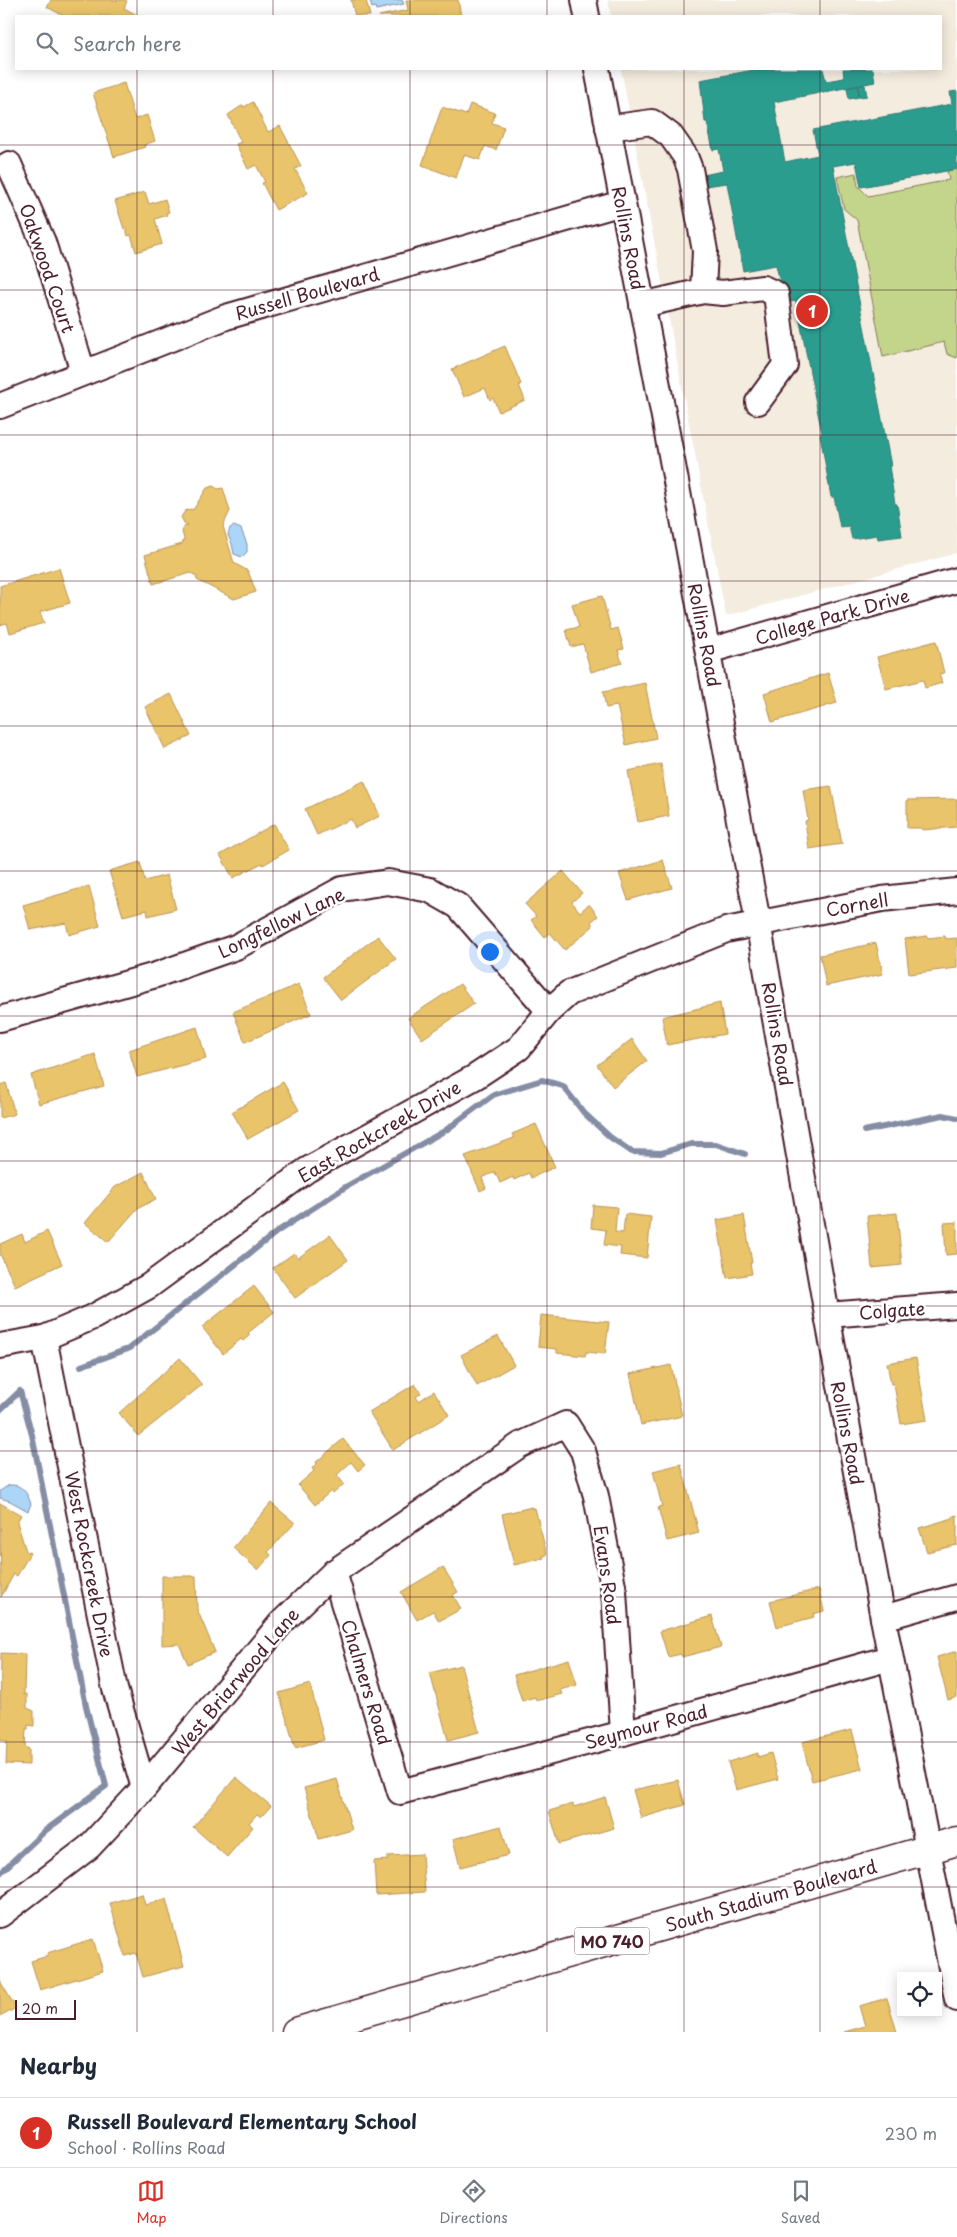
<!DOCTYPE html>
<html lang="en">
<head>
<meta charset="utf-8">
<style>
	:root { --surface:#fff; --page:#f2f2f3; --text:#1f2937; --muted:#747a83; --line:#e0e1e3; --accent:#d93025 }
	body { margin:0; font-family:"Playpen Sans",sans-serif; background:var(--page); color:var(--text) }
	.controls { position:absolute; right:15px; bottom:15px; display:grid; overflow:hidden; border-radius:0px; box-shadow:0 2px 12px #0003 }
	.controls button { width:45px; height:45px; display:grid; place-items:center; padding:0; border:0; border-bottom:1px solid var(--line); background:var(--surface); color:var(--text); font:25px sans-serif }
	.scale { position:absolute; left:15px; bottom:12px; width:61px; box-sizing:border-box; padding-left:5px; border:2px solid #4a1f2b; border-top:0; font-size:14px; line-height:18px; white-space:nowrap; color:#4a1f2b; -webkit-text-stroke:4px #fff; paint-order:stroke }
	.you { position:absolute; left:489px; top:951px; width:18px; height:18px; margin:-12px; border:4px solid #fff; border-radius:50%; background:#1a73e8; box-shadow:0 0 0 8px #1a73e833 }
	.badge { display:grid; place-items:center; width:32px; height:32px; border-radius:50%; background:var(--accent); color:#fff; font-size:16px; font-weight:700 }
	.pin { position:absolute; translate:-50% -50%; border:2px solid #fff; box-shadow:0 1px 5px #0006 }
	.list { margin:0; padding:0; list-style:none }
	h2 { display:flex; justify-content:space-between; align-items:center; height:65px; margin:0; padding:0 20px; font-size:21px }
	h2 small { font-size:16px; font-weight:400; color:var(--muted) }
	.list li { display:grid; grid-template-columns:32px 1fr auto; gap:15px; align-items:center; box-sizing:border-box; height:70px; padding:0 20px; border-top:1px solid var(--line) }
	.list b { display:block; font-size:19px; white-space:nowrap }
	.list p { margin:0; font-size:16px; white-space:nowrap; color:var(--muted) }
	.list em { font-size:16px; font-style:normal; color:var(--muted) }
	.icon { flex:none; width:28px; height:28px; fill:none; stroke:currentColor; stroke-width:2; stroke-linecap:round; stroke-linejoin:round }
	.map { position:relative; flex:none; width:957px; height:2032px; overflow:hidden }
	.search { position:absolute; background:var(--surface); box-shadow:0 2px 12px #0003; left:15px; right:15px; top:15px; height:55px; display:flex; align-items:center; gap:12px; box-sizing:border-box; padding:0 18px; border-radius:0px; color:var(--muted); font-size:19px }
	.sheet { height:135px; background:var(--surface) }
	nav { display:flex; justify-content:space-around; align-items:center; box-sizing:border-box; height:70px; border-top:1px solid var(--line); background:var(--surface); font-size:14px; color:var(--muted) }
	nav a { display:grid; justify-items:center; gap:2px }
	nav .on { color:var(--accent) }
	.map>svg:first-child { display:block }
</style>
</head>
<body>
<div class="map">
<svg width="957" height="2032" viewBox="0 0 957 2032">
	<rect width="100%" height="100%" fill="#fff"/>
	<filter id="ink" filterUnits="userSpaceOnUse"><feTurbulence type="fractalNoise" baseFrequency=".02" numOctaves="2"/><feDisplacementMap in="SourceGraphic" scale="10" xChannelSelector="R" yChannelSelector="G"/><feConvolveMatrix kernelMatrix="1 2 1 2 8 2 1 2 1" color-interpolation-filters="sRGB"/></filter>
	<g filter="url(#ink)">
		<polygon fill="#f4ecde" points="608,0 957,0 957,553 726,616 621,69 941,69 941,16 611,16"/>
		<polygon fill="#c2d58a" stroke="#867a5a" points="957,169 957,358 947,354 944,342 883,357 857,220 844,209 837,177 856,173 858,186 868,196 949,180 947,171"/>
		<g fill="#acd6f7" stroke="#858da5">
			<polygon points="370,0 402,0 404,4 376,10 375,7 372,8"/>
			<polygon points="234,526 241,529 247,544 247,552 242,557 234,554 232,544 228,535 230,528"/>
			<path d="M 9,1485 C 22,1484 27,1492 31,1504 L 28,1511 L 10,1501 L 0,1498 L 0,1491 Z"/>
		</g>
		<g fill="#e9c46a" stroke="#b99257">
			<polygon points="51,0 125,0 127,1 124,8 139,16 64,16 47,7"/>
			<polygon points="351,0 366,0 370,16 355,16"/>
			<polygon points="406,0 458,0 461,16 379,16 408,10"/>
			<polygon points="124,83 135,119 147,115 155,141 144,145 145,147 114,157 93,93"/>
			<polygon points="253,102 268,132 280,126 301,166 295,169 308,193 276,210 262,183 265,182 256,165 248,169 236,144 241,142 228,115 243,105 244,107"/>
			<polygon points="470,104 495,113 492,123 504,127 496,150 485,146 480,160 464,155 456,178 422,165 442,107 466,115"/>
			<polygon points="145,192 149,204 165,199 169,212 166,213 167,215 155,219 162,244 136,252 131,235 128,236 126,228 124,229 115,201"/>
			<polygon points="505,346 521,384 519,385 525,400 499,412 493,398 490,400 485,388 464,397 452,369"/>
			<polygon points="213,486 218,489 223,488 230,511 223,526 234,563 248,571 256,592 234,599 197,580 196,576 191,573 153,584 145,555 182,544 184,539 182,532 184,527 188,525 184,523 181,517 185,511 191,509 193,510 207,488"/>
			<polygon points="59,568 70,603 40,612 44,623 10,633 7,623 0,625 0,586"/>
			<polygon points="602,596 611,630 618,628 624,649 618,650 622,663 591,672 583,644 571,647 566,630 579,627 572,604"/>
			<polygon points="936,641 944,673 939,674 942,683 925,688 923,680 886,689 877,657"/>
			<polygon points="828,673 837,703 772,722 764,693"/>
			<polygon points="645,683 656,738 626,745 617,706 606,708 603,692"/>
			<polygon points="171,694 191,736 165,749 145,707"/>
			<polygon points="661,764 669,816 638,822 628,771"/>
			<polygon points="364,781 380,816 355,828 351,819 317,835 305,809"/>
			<polygon points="831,786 842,844 809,849 805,821 808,820 803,790"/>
			<polygon points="957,799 957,827 922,830 922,828 907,828 907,800"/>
			<polygon points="274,824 289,850 263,865 262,863 233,878 220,855"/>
			<polygon points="663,860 672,888 628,900 619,873"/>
			<polygon points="140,862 145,881 167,875 176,909 148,916 147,910 123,916 109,871"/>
			<polygon points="563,871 582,893 572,902 580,912 589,904 598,916 591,922 593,926 565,950 550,933 545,937 531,920 536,916 525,904"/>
			<polygon points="89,886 100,926 69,935 66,923 30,930 23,905"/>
			<polygon points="378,936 396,959 341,1000 323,977"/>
			<polygon points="927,936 928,938 945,936 946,939 957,938 957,968 909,974 905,939"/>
			<polygon points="876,943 883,974 826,986 820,955"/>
			<polygon points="299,984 311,1014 245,1042 233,1012"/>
			<polygon points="460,984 474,1004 422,1039 408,1018"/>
			<polygon points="720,1003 725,1034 667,1045 662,1017"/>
			<polygon points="197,1027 206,1059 137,1077 129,1050"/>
			<polygon points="632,1039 647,1061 613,1087 597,1065"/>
			<polygon points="95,1054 104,1086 39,1104 31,1075"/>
			<polygon points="283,1082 299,1110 248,1139 232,1112"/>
			<polygon points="6,1083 15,1114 0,1118 0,1085"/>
			<polygon points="536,1124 555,1167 531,1178 529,1173 514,1180 513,1177 500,1183 495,1172 482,1178 486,1188 480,1191 465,1156 514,1138 512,1134"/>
			<polygon points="143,1172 156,1199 137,1209 108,1242 85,1223 115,1187"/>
			<polygon points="593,1205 617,1207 615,1232 623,1233 625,1214 651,1217 647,1258 620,1255 621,1247 604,1245 606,1230 591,1228"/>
			<polygon points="897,1213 902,1265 872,1268 867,1216"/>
			<polygon points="744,1215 752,1263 750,1263 752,1274 727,1278 717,1220"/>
			<polygon points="957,1222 957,1254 946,1255 944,1223"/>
			<polygon points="47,1231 62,1264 15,1286 0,1254 0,1244 22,1234 25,1242"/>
			<polygon points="330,1235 348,1260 295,1298 273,1268 294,1253 298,1258"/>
			<polygon points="254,1286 274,1312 248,1333 250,1335 243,1341 241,1339 223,1354 202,1327"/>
			<polygon points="541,1315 609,1322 605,1354 586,1352 585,1356 557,1353 557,1349 538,1347"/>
			<polygon points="498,1336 514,1365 477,1386 461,1355"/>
			<polygon points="180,1358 202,1385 138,1436 119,1413"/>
			<polygon points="916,1358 927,1420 901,1424 894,1384 891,1384 887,1363"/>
			<polygon points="671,1365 682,1416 641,1425 630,1374"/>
			<polygon points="415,1384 421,1393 416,1397 419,1401 434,1391 449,1415 393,1450 369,1412"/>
			<polygon points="343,1439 365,1465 358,1471 351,1462 337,1475 344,1484 333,1494 331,1491 315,1505 298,1485 314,1471 312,1468 317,1464 316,1462"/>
			<polygon points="681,1464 699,1533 667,1541 658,1507 662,1506 653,1471"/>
			<polygon points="0,1503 21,1515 17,1522 26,1551 30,1553 17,1576 14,1574 1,1597"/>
			<polygon points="271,1503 295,1523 268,1552 271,1555 258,1570 233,1548"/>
			<polygon points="532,1507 532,1509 535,1508 547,1555 543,1556 544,1558 514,1565 502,1514"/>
			<polygon points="957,1515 957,1545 927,1552 919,1528 953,1518 953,1516"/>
			<polygon points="443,1567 458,1592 453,1595 461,1609 439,1621 433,1611 417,1620 401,1592"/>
			<polygon points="162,1576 196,1576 197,1609 215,1652 188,1664 179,1644 162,1645"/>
			<polygon points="819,1589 824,1611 813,1614 814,1617 777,1627 770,1601"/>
			<polygon points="712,1616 721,1647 682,1657 681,1654 668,1657 660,1631"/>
			<polygon points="957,1651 957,1697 948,1700 937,1657"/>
			<polygon points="1,1653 25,1654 24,1695 27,1694 27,1708 34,1711 34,1726 28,1725 28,1729 26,1729 25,1747 29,1749 29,1765 6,1764 7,1741 0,1740"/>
			<polygon points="569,1659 577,1685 560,1690 562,1694 536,1701 535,1697 522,1701 514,1675"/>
			<polygon points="461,1665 479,1732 448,1740 430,1673"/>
			<polygon points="310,1684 324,1740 295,1748 279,1693"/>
			<polygon points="852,1730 862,1769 812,1781 802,1742"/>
			<polygon points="758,1753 758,1757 771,1753 778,1779 736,1790 728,1762"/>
			<polygon points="236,1777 271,1806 261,1817 257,1814 249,1823 253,1827 227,1857 193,1827"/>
			<polygon points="337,1779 352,1830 319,1839 304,1788"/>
			<polygon points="678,1780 685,1805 641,1818 633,1790"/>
			<polygon points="605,1797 614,1828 559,1844 549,1811 573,1804 574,1807"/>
			<polygon points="501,1826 509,1855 460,1867 453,1839"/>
			<polygon points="422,1854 425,1892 376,1895 374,1861 388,1860 388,1856"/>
			<polygon points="142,1894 145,1905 166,1899 184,1966 143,1977 136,1953 125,1956 110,1903"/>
			<polygon points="93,1939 103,1971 40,1990 31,1961 48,1956 47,1953"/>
			<polygon points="0,1981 16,2008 0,2017"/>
			<polygon points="887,1998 897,2032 844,2032 865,2026 859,2006"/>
		</g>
		<g fill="#2a9d8f" stroke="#347771">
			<polygon points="759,69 823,69 826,81 844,78 843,69 873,69 875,82 774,102 785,162 818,155 813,130 952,104 950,92 957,91 957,169 861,187 856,162 833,166 891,466 889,466 895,504 897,504 902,536 878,539 877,535 852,539 849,526 840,527 834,497 831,497 820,434 822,434 796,301 785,303 776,265 743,271 727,183 705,186 703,175 723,171 719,149 713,150 707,122 705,122 700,80"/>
			<polygon points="865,85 867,96 859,97 858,86"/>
			<polygon points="858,86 859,97 849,99 847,88"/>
		</g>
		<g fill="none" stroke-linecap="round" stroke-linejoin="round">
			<g stroke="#858da5" stroke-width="6">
				<polyline points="864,1131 943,1115 957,1118"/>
				<polyline points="81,1366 128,1349 278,1231 347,1186 446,1130 493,1095 542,1080 563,1086 584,1113 610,1137 632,1152 661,1153 691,1144 716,1144 745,1154"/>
				<polyline points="0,1410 20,1391 32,1435 86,1706 106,1786 46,1830 0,1873"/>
			</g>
			<defs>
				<g id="minor">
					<polyline points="584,0 587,16"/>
					<polyline points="597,69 664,417 758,922 827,1315 883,1618 957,1999"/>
					<polyline points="608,128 652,122 671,136 685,156 690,169 705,251 703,291"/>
					<polyline points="9,164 43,242 83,372"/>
					<polyline points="642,305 703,291 723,293 763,288 776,294 785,365 758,402"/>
					<polyline points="0,406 226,317 622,203"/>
					<polyline points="708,651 957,580"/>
					<polyline points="0,1019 156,975 236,947 342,889 388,882 430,890 458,906 549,1011"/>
					<polyline points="827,1315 957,1305"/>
					<polyline points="44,1338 115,1689 144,1788"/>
					<polyline points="0,1346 44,1338 93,1317 149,1286 307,1170 475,1077 519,1048 549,1011 569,993 726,930 882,899 957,891"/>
					<polyline points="334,1572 400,1792 623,1733 890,1658"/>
					<polyline points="883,1618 957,1597"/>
					<polyline points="0,1915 89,1847 144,1788 281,1623 334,1572 520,1445 566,1424 583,1451 596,1496 614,1591 623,1733"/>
				</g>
				<polyline id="major" points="296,2032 957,1841"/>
			</defs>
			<use href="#minor" stroke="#4a1f2b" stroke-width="28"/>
			<use href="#major" stroke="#4a1f2b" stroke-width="31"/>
			<use href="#minor" stroke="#fff" stroke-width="24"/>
			<use href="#major" stroke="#fff" stroke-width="28"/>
		</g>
	</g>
	<path fill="none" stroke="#4a1f2b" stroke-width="1" stroke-opacity="0.55" d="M 137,0 L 137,16M 273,0 L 273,16M 410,0 L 410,16M 547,0 L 547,16M 684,0 L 684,16M 820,0 L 820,16M 137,69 L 137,2032M 273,69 L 273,2032M 410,69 L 410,2032M 547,69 L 547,2032M 684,69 L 684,2032M 820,69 L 820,2032M 0,145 L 957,145M 0,290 L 957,290M 0,435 L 957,435M 0,581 L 957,581M 0,726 L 957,726M 0,871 L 957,871M 0,1016 L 957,1016M 0,1161 L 957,1161M 0,1306 L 957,1306M 0,1451 L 957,1451M 0,1597 L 957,1597M 0,1742 L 957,1742M 0,1887 L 957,1887"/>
	<g text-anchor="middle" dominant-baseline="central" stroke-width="5" stroke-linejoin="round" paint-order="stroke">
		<rect fill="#fff" stroke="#80626b" stroke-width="1" x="574.5" y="1927.5" width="75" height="27" rx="4"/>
		<g font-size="16" font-weight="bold" fill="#4a1f2b">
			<text x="612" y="1941">MO 740</text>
		</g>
		<g font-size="18" fill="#4a1f2b" stroke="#fff">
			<text transform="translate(629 238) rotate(79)">Rollins Road</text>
			<text transform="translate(48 268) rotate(71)">Oakwood Court</text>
			<text transform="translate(307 293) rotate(-16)">Russell Boulevard</text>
			<text transform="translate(832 616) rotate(-16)">College Park Drive</text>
			<text transform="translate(705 635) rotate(79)">Rollins Road</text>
			<text transform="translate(857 904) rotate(-10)">Cornell</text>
			<text transform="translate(281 922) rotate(-26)">Longfellow Lane</text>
			<text transform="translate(778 1034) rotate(80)">Rollins Road</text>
			<text transform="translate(379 1131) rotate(-30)">East Rockcreek Drive</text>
			<text transform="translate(892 1310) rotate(-4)">Colgate</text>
			<text transform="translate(848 1433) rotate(79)">Rollins Road</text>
			<text transform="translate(90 1564) rotate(79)">West Rockcreek Drive</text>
			<text transform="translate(608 1575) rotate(82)">Evans Road</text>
			<text transform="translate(235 1681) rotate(-50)">West Briarwood Lane</text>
			<text transform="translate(367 1682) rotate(73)">Chalmers Road</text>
			<text transform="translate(646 1726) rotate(-15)">Seymour Road</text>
			<text transform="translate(771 1895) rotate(-16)">South Stadium Boulevard</text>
		</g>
	</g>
</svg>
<div class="controls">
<button><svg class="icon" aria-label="locate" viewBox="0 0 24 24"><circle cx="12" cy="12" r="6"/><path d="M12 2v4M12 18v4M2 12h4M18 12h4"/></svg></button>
</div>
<div class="scale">20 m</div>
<div class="you"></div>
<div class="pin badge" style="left:812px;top:311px">1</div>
<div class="search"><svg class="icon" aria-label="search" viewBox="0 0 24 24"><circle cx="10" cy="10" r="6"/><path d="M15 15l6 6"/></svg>Search here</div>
</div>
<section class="sheet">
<h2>Nearby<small></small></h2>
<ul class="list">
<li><span class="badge">1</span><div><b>Russell Boulevard Elementary School</b><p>School · Rollins Road</p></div><em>230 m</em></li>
</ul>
</section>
<nav>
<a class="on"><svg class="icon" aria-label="map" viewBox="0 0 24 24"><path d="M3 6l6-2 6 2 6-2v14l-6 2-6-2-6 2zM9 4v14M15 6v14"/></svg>Map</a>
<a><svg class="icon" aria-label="directions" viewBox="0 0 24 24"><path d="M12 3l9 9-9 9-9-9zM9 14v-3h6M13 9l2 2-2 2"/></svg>Directions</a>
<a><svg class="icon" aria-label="saved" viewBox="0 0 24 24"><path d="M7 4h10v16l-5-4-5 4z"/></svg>Saved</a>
</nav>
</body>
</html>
